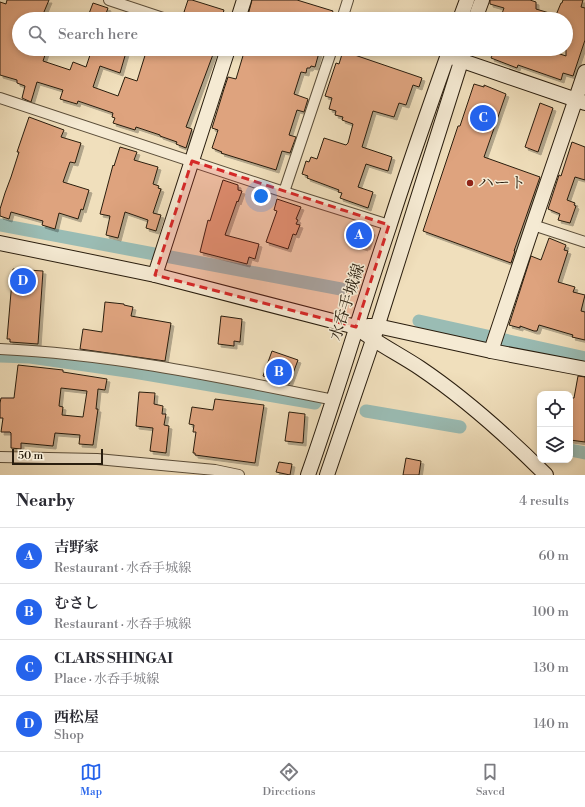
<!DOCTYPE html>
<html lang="en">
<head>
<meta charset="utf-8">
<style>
	:root { --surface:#fff; --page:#f7f7f7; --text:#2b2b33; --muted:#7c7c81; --line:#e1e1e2; --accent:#2563eb }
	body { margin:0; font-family:"Libre Bodoni","Noto Serif JP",serif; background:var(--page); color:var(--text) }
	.controls { position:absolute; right:12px; bottom:12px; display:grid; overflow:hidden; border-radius:8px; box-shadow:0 2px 6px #0003 }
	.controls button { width:36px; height:36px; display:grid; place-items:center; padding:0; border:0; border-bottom:1px solid var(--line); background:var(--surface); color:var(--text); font:20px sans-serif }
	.scale { position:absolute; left:12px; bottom:10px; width:91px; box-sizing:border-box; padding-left:4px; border:2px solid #291d0e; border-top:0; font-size:11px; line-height:14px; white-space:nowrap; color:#291d0e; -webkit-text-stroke:3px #f5ead3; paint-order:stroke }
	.you { position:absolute; left:261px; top:196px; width:14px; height:14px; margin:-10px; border:3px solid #fff; border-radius:50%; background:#1a73e8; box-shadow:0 0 0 6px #1a73e833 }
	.badge { display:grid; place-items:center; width:26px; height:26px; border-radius:50%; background:var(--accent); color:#fff; font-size:13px; font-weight:700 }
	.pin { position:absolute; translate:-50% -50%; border:2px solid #fff; box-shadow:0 1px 4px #0006 }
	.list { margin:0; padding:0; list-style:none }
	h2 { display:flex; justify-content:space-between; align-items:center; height:52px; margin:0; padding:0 16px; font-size:17px }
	h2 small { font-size:13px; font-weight:400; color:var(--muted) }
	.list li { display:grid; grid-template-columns:26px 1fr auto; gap:12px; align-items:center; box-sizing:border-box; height:56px; padding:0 16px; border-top:1px solid var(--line) }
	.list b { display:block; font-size:15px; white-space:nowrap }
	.list p { margin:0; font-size:13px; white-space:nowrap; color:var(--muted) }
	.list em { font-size:13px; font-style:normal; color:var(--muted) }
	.icon { flex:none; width:22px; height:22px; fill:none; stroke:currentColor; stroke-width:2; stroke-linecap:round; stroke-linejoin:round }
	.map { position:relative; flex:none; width:585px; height:475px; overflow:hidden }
	.search { position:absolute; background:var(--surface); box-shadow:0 2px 6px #0003; left:12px; right:12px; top:12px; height:44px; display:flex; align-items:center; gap:10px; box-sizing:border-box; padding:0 14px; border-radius:22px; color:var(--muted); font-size:15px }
	.sheet { height:276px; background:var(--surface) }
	nav { display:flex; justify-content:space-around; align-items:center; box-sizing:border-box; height:56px; border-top:1px solid var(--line); background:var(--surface); font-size:11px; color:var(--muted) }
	nav a { display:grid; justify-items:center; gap:2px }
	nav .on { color:var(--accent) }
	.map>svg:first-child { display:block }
</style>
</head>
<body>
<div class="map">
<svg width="585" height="475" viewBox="0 0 585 475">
	<defs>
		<filter id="shadow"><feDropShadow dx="3" dy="3" stdDeviation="0" flood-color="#0004"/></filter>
	</defs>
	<rect width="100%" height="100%" fill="#f0dfbc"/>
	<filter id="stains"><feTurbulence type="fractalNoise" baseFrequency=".005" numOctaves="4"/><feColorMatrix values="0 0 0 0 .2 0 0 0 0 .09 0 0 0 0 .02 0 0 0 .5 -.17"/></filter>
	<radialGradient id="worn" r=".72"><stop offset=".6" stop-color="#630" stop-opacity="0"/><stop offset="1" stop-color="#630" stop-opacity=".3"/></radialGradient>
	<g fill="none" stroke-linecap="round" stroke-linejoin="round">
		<g stroke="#9abcb4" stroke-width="13">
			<polyline points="0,225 341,289"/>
			<polyline points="419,321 585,358"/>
			<polyline points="0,356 30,357 134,372 315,403"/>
			<polyline points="366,411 460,427"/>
			<polyline points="570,450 585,453"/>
		</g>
	</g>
	<g fill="#dea37e" stroke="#291d0e" fill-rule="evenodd" filter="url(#shadow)">
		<polygon points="7,0 49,0 41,19 19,19 19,49 47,49 43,61 70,70 73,62 86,67 92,49 127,49 120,73 100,66 93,87 118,96 125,77 137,81 147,49 215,49 186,127 192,129 186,148 176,144 177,142 160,136 160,135 136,127 135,130 113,123 115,118 112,117 113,113 78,101 77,104 60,99 63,90 37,82 31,102 22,98 25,86 17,83 17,80 0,75 0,2 6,4"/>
		<polygon points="188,0 192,0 224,10 221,19 194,19 188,17 189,14 184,12"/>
		<polygon points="252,0 297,0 333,11 330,19 247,19"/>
		<polygon points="490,0 530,0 536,2 536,9 556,15 561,3 562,3 563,0 583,0 581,7 585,8 585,40 573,76 563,73 561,80 518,65 517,68 491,58 495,49 545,49 566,56 566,19 500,19 504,8 490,4"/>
		<polygon points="93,3 108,8 104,19 87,19"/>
		<polygon points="245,49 320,49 315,67 311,66 310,68 307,68 306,73 301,72 294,94 308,99 304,112 297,110 289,135 296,137 290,153 282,151 276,170 221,153 222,152 212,148 218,130 212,128 224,89 228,77 236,79"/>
		<polygon points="343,51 422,78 419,87 413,85 406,105 399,103 394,117 373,111 362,147 392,157 388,171 366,164 358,187 373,192 368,208 340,198 342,193 338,192 339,190 307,178 308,176 302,174 306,161 309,162 311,157 317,159 324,138 346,145 348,143 353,124 342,120 343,117 335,115 336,111 329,109 332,98 325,96 336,63 339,64"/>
		<polygon points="474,84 484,87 484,85 506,94 484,157 540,177 514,251 515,251 511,263 423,231 458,126 460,126"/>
		<polygon points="540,103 553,108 538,152 525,147"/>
		<polygon points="29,117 64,130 61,137 81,143 75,163 70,162 63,182 89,190 83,210 81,209 78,219 59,213 55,229 42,225 43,221 11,212 9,219 0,216 0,209 5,193 11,177 19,152 17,152"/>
		<polygon points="572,142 585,147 585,180 575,177 567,200 575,203 574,205 576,206 570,223 558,220 560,214 548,209 559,175 561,176"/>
		<polygon points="120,147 137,152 134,160 158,167 153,184 159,186 158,188 161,189 153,213 161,215 156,231 146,228 148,220 125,212 118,238 106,235 110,216 100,214 113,165 114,166"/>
		<polygon points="223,180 238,185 238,190 242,191 238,202 237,201 225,235 259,244 255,259 249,257 247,264 200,252 208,220 210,221"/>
		<polygon points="277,199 301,207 296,219 298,220 296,224 300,225 296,235 293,234 288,249 266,242 277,211 274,210"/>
		<polygon points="351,224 372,232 367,247 365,246 365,248 353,244 354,241 346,238"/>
		<polygon points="549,238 566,245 564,250 568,251 558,282 575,287 573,292 585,295 581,311 585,312 585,340 572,337 573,335 539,325 537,331 534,331 520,326 520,328 509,325 531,256 541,260"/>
		<polygon points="13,269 43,271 38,344 10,342 10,339 7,339"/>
		<polygon points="105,302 124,304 124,305 133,307 131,316 171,323 165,361 80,349 83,329 102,332"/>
		<polygon points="221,316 242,319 240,342 234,341 234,346 218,344"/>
		<polygon points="272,351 298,360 289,384 263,376"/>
		<path d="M 18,365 L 63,370 L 63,372 L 107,379 L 105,390 L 98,389 L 96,409 L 98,409 L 93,445 L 79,444 L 80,435 L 55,433 L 53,446 L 21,443 L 21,449 L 11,448 L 11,433 L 10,432 L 1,432 L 3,418 L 0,418 L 0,403 L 1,398 L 14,398 ZM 61,388 L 87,391 L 83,417 L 62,415 L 63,407 L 59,406 Z"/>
		<polygon points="578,376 585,377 585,442 570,440 570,398 574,398"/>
		<polygon points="139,392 155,393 154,404 163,406 162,414 166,414 164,425 169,426 166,453 150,451 153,428 136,426"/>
		<polygon points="215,399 264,405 255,463 195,455 195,453 193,453 196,432 193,432 194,425 189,424 192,407 213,410"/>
		<polygon points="289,412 305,414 303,443 285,441"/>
		<polygon points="406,458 421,461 419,475 403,475"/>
		<polygon points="279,462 292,464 290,475 276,472"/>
	</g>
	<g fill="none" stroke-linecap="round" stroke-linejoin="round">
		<defs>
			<g id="street">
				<polyline points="109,0 166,19"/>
				<polyline points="342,19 348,0"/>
				<polyline points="0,98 284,192 389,225"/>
				<polyline points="284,192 332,49"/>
				<polyline points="533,225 585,242"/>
				<path d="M 0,349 C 113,354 224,378 334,400"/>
				<polyline points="0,457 97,459 215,470 239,475"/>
			</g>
			<g id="secondary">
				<polyline points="238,19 244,0"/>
				<polyline points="460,19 467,0"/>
				<polyline points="475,19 482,0"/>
				<polyline points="454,58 585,103"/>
				<path d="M 0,243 L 155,275 L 356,327 C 376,343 399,354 420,368 C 466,399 507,436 546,475"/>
				<polyline points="155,275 228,49"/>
				<polyline points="368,326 377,326 491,351 585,369"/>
				<polyline points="491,351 533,225 585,72"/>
				<path d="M 308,475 C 337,393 361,310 389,227 C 408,167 429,108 450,49"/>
				<polyline points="327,475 373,340 465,49"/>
			</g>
		</defs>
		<use href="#street" stroke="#5b4e3a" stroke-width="12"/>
		<use href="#secondary" stroke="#291d0e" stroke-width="16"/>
		<use href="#street" stroke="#f5ead3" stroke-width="10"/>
		<use href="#secondary" stroke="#f5ead3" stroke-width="14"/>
	</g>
	<path fill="#d62828" fill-opacity="0.2" stroke="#d62828" stroke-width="3" stroke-dasharray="8 5" stroke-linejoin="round" d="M 192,161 L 389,225 L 356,327 L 155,275 Z"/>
	<circle fill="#8f2418" stroke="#f5ead3" stroke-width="1.5" cx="470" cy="183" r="4"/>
	<g text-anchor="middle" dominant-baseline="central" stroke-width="3" stroke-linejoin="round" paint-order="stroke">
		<g font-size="16" fill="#291d0e" stroke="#f5ead3" text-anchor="start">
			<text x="478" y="183">ハート</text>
		</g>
		<g font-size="16" fill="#291d0e" stroke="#f5ead3">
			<text transform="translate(347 302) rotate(-72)">水呑手城線</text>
		</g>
	</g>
	<rect width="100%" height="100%" filter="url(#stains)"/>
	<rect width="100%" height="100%" fill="url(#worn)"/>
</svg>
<div class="controls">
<button><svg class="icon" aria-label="locate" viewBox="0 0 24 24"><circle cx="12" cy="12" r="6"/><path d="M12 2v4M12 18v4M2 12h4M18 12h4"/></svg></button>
<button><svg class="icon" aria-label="layers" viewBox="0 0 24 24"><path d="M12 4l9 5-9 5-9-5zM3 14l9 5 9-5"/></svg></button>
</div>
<div class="scale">50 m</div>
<div class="you"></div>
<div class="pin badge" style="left:359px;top:235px">A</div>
<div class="pin badge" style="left:279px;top:372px">B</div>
<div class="pin badge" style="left:483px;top:118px">C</div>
<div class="pin badge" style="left:23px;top:281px">D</div>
<div class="search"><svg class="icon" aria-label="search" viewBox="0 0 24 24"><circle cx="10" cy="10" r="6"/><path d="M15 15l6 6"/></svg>Search here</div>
</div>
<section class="sheet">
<h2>Nearby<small>4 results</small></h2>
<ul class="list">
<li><span class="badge">A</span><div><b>吉野家</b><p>Restaurant · 水呑手城線</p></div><em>60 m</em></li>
<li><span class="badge">B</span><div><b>むさし</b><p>Restaurant · 水呑手城線</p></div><em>100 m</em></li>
<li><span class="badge">C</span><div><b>CLARS SHINGAI</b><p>Place · 水呑手城線</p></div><em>130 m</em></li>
<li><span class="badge">D</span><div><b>西松屋</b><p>Shop</p></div><em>140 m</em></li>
</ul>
</section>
<nav>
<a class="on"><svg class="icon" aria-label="map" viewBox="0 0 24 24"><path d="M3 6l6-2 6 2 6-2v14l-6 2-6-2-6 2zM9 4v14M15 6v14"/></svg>Map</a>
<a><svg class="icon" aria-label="directions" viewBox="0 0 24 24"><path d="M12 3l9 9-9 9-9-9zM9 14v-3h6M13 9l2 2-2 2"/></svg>Directions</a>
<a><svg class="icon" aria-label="saved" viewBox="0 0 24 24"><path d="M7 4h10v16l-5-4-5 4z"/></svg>Saved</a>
</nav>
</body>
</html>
